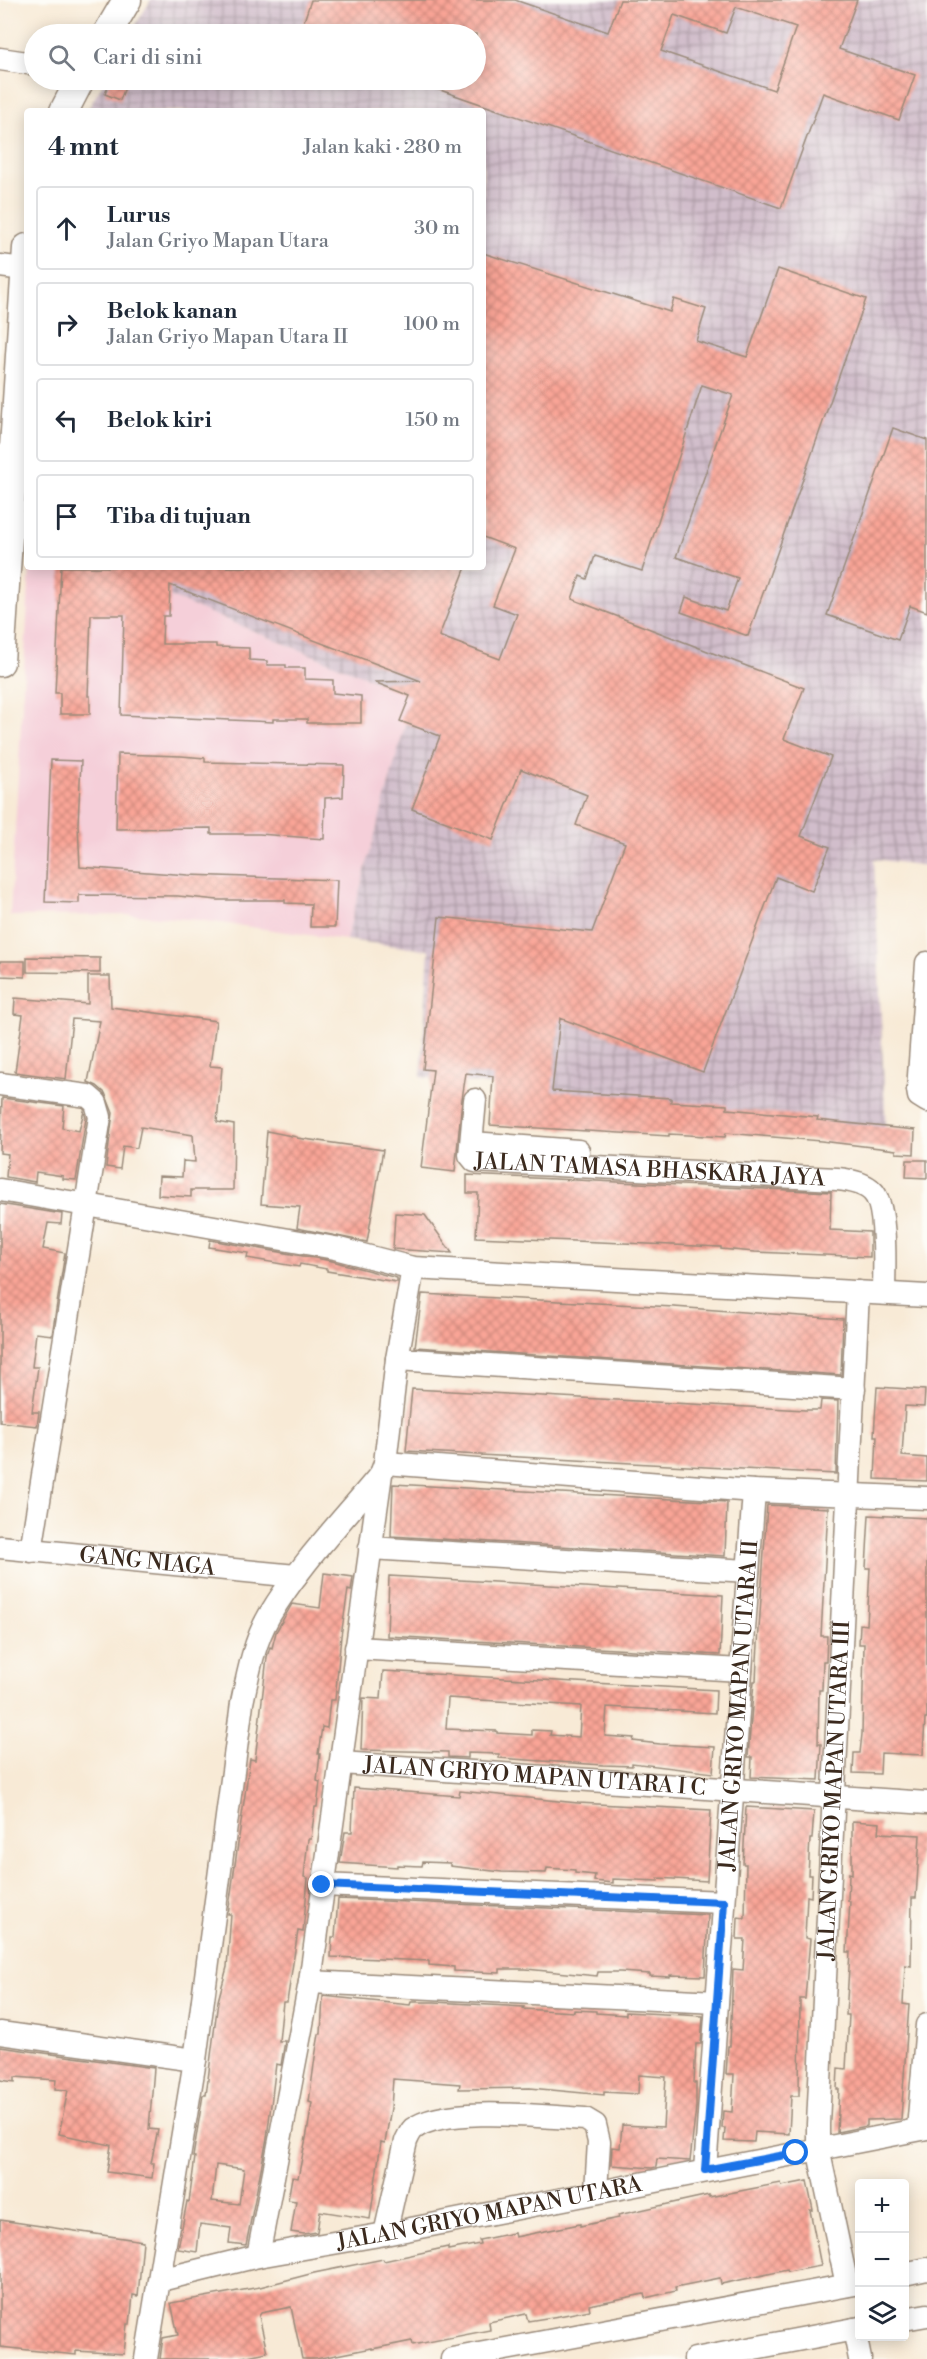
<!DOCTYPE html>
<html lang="id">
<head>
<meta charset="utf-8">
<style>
	:root { --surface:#fff; --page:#f2f2f3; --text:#1f2937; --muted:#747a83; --line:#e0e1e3 }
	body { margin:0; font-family:"Libre Bodoni",serif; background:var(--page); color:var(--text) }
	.controls { position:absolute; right:18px; bottom:18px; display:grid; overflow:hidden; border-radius:6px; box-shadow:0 3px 15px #0003 }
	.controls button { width:54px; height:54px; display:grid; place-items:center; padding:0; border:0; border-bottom:2px solid var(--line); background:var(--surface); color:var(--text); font:30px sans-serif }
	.stop { position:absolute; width:18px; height:18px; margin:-14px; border:4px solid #1a73e8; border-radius:50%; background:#fff }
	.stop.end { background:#1a73e8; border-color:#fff; box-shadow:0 2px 6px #0008 }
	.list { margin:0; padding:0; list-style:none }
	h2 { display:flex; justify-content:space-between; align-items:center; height:78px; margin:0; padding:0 24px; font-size:26px }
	h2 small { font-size:20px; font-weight:400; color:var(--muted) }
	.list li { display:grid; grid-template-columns:39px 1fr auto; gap:18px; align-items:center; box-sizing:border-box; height:84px; margin:0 12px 12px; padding:0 12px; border:2px solid var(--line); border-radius:6px }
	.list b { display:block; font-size:22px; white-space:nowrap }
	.list p { margin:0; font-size:20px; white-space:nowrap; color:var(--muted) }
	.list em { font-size:20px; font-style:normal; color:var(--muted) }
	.icon { flex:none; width:33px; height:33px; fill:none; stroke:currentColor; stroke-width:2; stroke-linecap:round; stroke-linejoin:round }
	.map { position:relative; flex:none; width:927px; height:2359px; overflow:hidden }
	.search { position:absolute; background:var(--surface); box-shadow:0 3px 15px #0003; left:24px; top:24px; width:462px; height:66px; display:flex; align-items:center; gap:15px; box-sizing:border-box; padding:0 21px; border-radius:33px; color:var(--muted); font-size:22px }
	.panel { position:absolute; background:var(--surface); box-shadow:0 3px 15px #0003; left:24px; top:108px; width:462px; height:462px; border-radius:6px }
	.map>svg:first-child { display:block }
</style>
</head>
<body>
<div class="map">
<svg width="927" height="2359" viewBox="0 0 927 2359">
	<defs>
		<pattern id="industrial-grid" width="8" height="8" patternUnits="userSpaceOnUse" patternTransform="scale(1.5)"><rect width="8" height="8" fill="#d1bdcb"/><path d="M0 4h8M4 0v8" fill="none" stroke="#ab9aa4"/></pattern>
		<pattern id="building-cross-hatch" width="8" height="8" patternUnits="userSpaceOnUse" patternTransform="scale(1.5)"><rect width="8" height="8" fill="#faa597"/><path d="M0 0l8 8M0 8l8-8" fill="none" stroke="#cc877b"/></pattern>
	</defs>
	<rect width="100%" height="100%" fill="#fdfcf7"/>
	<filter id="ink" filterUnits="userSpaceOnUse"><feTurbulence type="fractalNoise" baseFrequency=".0167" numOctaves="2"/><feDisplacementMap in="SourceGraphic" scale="12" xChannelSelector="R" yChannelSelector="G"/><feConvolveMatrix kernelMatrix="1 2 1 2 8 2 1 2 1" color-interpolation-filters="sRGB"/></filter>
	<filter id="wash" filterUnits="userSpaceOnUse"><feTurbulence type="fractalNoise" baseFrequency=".008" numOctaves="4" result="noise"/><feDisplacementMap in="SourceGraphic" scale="24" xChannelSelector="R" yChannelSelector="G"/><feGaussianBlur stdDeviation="1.35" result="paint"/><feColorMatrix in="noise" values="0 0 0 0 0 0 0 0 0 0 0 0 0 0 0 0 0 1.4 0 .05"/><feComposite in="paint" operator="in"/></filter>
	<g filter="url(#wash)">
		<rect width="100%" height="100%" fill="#f8ead6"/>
		<polygon fill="#f5cfd9" points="30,567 97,567 413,696 346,940 199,920 134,915 10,916"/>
		<polygon fill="url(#industrial-grid)" points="151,0 927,0 927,866 874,859 886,1132 421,1077 429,950 346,940 413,696 97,567 483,567 483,111 87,111 105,80 476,80 476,34 130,34"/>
		<g id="blocks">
			<g fill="url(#building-cross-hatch)" fill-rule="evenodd">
				<path d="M 311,0 L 515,0 L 608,32 L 620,0 L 857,0 L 839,49 L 915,75 L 899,120 L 823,93 L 781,208 L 417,82 L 418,80 L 476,80 L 476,34 L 333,34 L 303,24 ZM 736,7 L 796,27 L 774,90 L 661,51 L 674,15 L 726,33 Z"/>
				<polygon points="110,80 128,80 120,100 105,94"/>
				<polygon points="483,253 670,312 674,299 706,309 696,341 747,357 778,269 866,299 748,636 681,612 686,597 726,611 738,578 676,557 733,395 702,385 642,571 595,556 587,579 580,576 572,599 804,688 784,739 831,757 801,836 830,847 812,891 776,877 703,1072 560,1018 552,1091 671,1098 671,1102 727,1105 727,1109 818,1117 817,1120 915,1130 914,1154 896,1153 896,1150 821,1141 726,1133 725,1137 669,1134 669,1136 490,1125 493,1076 466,1073 462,1099 455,1172 421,1168 433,1070 423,1069 439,917 592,932 625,843 576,825 587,795 521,769 493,840 412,809 440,736 400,721 410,696 374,682 421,681 170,585 169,616 163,616 162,644 216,644 216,647 249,648 249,660 267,661 267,665 286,665 286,668 305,668 305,679 333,680 333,693 361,696 361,723 307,723 307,719 273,719 273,722 121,715 124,615 91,615 88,696 90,696 90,714 60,714 60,693 55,693 61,567 466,567 439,636 500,659 517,614 493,605 515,549 483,537"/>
				<polygon points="893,428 927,440 927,612 910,606 898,640 827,615"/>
				<polygon points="118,754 181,756 205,758 205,762 344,765 343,797 325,798 324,839 259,834 211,834 211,828 116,829"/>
				<polygon points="51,760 81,761 78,824 80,867 188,875 337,880 335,927 310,927 311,904 285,903 285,900 218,900 178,896 79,895 79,903 45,902"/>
				<polygon points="27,957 100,958 100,973 27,972"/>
				<polygon points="0,961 25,961 25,977 0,976"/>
				<polygon points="88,976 110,976 111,1007 216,1021 210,1066 222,1067 217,1122 234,1125 233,1190 191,1190 191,1197 158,1195 159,1176 182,1177 183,1161 195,1162 193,1135 141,1127 137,1148 123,1146 120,1169 106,1167 113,1113 105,1093 97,1086 88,1082 100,1021 72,1019 66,1079 15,1072 23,1015 14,1014 15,998 88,1004"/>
				<polygon points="2,1098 64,1106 62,1128 79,1131 84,1111 86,1118 76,1180 63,1179 63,1176 36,1172 35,1182 6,1177 8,1154 0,1153"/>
				<polygon points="267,1131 297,1137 297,1138 383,1150 367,1242 297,1228 300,1207 261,1204"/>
				<polygon points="907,1160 927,1160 927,1178 906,1177"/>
				<polygon points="467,1175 831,1192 830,1230 870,1232 870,1257 755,1252 721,1249 721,1247 476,1237 478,1193 467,1193"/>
				<polygon points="0,1204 62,1214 61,1224 48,1223 43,1249 65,1253 52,1335 36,1333 32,1367 38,1367 32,1412 39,1412 37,1426 0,1422"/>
				<polygon points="395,1213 425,1215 452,1253 393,1249"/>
				<polygon points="210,1240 332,1261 397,1278 397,1282 327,1271 327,1269 300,1264 299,1267 247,1258 248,1253 209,1247"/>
				<polygon points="422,1294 674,1307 843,1319 841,1375 415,1347"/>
				<polygon points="877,1387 925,1390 924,1407 905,1406 902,1456 927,1458 927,1481 875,1479 877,1436 874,1436"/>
				<polygon points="412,1389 805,1410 820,1410 821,1400 838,1401 836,1474 406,1451"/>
				<polygon points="393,1484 727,1502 725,1556 391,1536"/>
				<polygon points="767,1505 828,1508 821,1636 827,1636 826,1661 823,1661 822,1690 819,1690 818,1744 821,1744 819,1780 751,1777 752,1757 748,1757 754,1681 756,1681 757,1660"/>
				<polygon points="869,1515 927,1518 927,1719 925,1719 923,1755 881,1753 880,1774 853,1773 854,1753 860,1753 862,1734 864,1644 859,1644 860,1624 867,1625 870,1568 866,1568"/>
				<path d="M 324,1573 L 353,1577 L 351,1591 L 348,1590 L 341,1636 L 335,1700 L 330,1700 L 327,1728 L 322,1727 L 318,1754 L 320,1754 L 317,1781 L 320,1782 L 317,1807 L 315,1807 L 311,1839 L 308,1839 L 304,1877 L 308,1878 L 303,1932 L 298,1931 L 287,2002 L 283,2002 L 279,2041 L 285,2041 L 281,2065 L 276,2064 L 267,2138 L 246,2245 L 229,2243 L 231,2228 L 200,2224 L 197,2252 L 178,2249 L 187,2201 L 189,2202 L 195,2157 L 193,2157 L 203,2095 L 206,2095 L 218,2001 L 227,1967 L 231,1914 L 228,1914 L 250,1759 L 255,1760 L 267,1657 L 270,1647 L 272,1648 L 276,1632 L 292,1604 L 320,1608 ZM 216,2165 L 244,2169 L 239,2204 L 212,2201 Z"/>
				<polygon points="389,1576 723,1595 720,1655 387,1636"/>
				<path d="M 383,1671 L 716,1690 L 715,1713 L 607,1707 L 605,1736 L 634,1738 L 633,1741 L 660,1744 L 715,1747 L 713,1773 L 632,1763 L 632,1766 L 603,1765 L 499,1758 L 499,1754 L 468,1753 L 468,1758 L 448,1757 L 448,1752 L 361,1750 L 363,1698 L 381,1699 ZM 448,1698 L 581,1706 L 579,1737 L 550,1735 L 551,1731 L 532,1730 L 532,1735 L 497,1733 L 497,1731 L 446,1729 Z"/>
				<polygon points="354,1788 459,1796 460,1791 578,1803 711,1810 707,1881 658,1878 658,1881 613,1879 613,1883 594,1881 595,1875 575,1873 575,1870 547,1868 546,1873 502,1872 450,1866 450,1863 423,1862 422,1866 397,1865 397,1867 340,1863 345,1832 352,1832"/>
				<polygon points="746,1807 814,1811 812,1839 810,1839 808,1875 812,1875 811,1897 807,1896 805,1938 810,1939 808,1962 805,1999 800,1999 799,2096 791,2096 789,2134 755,2132 754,2142 724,2141 725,2128 722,2128 723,2111 732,2112 734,2074 726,2074 728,2046 730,2046 733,1969 743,1970 745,1939 737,1939 738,1917 745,1918 746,1864 743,1864"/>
				<polygon points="852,1821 880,1823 879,1833 920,1835 916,1898 912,1898 911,1966 905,1965 903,2004 909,2005 901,2119 867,2120 867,2126 837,2132 839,2089 837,2089 838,2068 846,2069 849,2015 846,2015 850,1952 847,1952 850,1901 848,1901 849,1873 852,1874"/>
				<polygon points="338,1899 708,1915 705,1976 670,1975 670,1977 650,1976 650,1974 620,1972 598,1972 597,1976 526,1969 500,1969 500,1973 476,1972 454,1971 454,1967 429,1965 429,1961 331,1957 332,1937 335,1937"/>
				<polygon points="323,1996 410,2005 411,2002 434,2002 524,2007 523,2009 574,2012 574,2010 596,2011 596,2013 626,2015 626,2012 703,2016 701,2044 696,2044 694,2083 696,2083 696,2107 690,2161 657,2159 656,2167 652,2168 611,2165 612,2147 620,2148 622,2125 663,2127 666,2077 639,2075 638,2094 604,2092 604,2095 530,2088 459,2089 460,2084 393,2079 391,2108 385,2143 381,2142 370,2219 320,2211 317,2232 304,2234 291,2232 296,2201 288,2200 292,2177 298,2178 307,2133 312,2103 309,2102 315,2057 319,2034 321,2034"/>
				<polygon points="0,2047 154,2068 149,2129 158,2130 151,2163 154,2163 152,2178 107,2172 111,2145 59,2134 68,2090 55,2089 56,2080 15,2077 15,2082 0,2080"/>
				<polygon points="807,2181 813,2210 810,2210 821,2266 788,2272 787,2270 721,2284 720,2278 675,2287 676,2291 645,2298 644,2294 589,2305 590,2310 559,2316 528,2321 526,2314 489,2322 490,2330 413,2345 412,2341 372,2349 372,2348 316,2359 302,2359 291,2307 261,2313 259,2316 267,2352 234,2359 160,2359 163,2338 178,2335 171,2303 260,2287 314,2273 383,2259 384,2261 448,2247 448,2250 480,2244 479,2240 514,2233 515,2237 580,2224 580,2226 619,2218 618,2215 709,2195 709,2197 781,2183 782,2186"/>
				<polygon points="0,2220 143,2241 138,2296 133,2295 130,2324 127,2324 124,2354 76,2351 76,2355 0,2347"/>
			</g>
		</g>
	</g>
	<g filter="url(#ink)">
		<use href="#blocks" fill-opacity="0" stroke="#9a8a7a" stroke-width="1.5"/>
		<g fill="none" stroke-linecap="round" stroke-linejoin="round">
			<defs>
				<g id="minor">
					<polyline points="0,59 34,64"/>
					<polyline points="0,266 24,269"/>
					<polyline points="927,963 918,1090 919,1096 927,1101"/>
					<polyline points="0,1084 88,1096 96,1103 100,1117 31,1551"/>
					<path id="s1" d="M 475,1100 L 470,1155 L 475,1161 L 837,1179 C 848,1180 864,1183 872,1191 C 888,1205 884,1272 884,1293"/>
					<polyline points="472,1143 578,1151"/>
					<polyline points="0,1190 335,1248 413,1268 927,1296"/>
					<polyline points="397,1359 854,1389"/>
					<polyline points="385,1463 754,1491 927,1498"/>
					<path id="s2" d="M 0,1547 L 296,1576"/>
					<polyline points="370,1548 748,1571"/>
					<polyline points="356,1648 741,1670"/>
					<path id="s3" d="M 341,1763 L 927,1803"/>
					<polyline points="322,1885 724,1902"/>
					<polyline points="310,1982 717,2002"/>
					<polyline points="0,2033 195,2060"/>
					<polyline points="918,2129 927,2025"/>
					<path id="s4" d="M 705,2170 L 754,1491"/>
					<path d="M 385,2234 L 406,2141 C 408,2137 410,2132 413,2129 C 444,2105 546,2117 585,2119 L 595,2125 L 599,2142 L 596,2191"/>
					<polyline points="258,2256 310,1982 381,1474 385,1463 397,1359 413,1268"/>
					<polyline points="904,2274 927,2269"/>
					<path id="s5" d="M 160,2280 L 258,2256 L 385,2234 L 927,2128"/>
					<path id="s6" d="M 847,2285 L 818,2148 L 818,2124 L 858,1292"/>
					<polyline points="904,2319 927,2315"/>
					<polyline points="854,2329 860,2359"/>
					<path d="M 146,2359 L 195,2060 L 242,1703 C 248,1674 254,1642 269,1616 C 299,1565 342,1521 380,1475"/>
					<polyline points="452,2359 860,2283"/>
					<polyline points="695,2359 860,2328"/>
				</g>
				<g id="major">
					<polyline points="107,34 127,0"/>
					<polyline points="64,111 80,80"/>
					<polyline points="0,662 27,248"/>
				</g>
			</defs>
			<use href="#minor" stroke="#9a8a7a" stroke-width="25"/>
			<use href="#major" stroke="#9a8a7a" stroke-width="31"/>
			<use href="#minor" stroke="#fff" stroke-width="22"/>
			<use href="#major" stroke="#fff" stroke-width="28"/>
		</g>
	</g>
	<g fill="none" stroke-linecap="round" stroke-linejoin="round" filter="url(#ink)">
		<polyline stroke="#1a73e8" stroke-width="8" points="322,1885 724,1902 705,2170 796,2153"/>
	</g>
	<g text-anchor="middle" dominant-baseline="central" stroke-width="4.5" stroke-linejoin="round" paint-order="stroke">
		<g font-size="22" fill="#3b2a1e" stroke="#fdfcf7">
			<text stroke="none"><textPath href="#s1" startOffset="238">JALAN TAMASA BHASKARA JAYA</textPath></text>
			<text stroke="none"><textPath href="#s2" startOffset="148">GANG NIAGA</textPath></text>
			<text stroke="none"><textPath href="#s4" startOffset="466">JALAN GRIYO MAPAN UTARA II</textPath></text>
			<text stroke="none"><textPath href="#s3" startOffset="194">JALAN GRIYO MAPAN UTARA I C</textPath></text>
			<text stroke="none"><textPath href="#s6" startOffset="498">JALAN GRIYO MAPAN UTARA III</textPath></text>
			<text stroke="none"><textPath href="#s5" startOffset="336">JALAN GRIYO MAPAN UTARA</textPath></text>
		</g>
	</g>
</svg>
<div class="controls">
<button>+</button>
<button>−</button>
<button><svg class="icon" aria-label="layers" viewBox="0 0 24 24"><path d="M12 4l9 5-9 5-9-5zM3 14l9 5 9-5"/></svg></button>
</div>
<div class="stop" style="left:796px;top:2153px"></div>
<div class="stop end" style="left:322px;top:1885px"></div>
<div class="search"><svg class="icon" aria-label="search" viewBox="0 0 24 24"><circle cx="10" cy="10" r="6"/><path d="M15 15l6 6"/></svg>Cari di sini</div>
<section class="panel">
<h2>4 mnt<small>Jalan kaki · 280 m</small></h2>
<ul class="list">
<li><svg class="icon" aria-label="ahead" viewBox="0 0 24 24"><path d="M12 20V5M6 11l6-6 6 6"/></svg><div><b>Lurus</b><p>Jalan Griyo Mapan Utara</p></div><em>30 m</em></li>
<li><svg class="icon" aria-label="right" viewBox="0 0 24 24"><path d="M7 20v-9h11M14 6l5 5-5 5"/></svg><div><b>Belok kanan</b><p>Jalan Griyo Mapan Utara II</p></div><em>100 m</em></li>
<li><svg class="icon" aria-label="left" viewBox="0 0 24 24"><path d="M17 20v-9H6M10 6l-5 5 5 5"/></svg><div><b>Belok kiri</b></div><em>150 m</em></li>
<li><svg class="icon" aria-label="arrive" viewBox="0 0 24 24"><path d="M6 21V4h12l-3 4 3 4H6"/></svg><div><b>Tiba di tujuan</b></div></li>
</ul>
</section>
</div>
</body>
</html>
